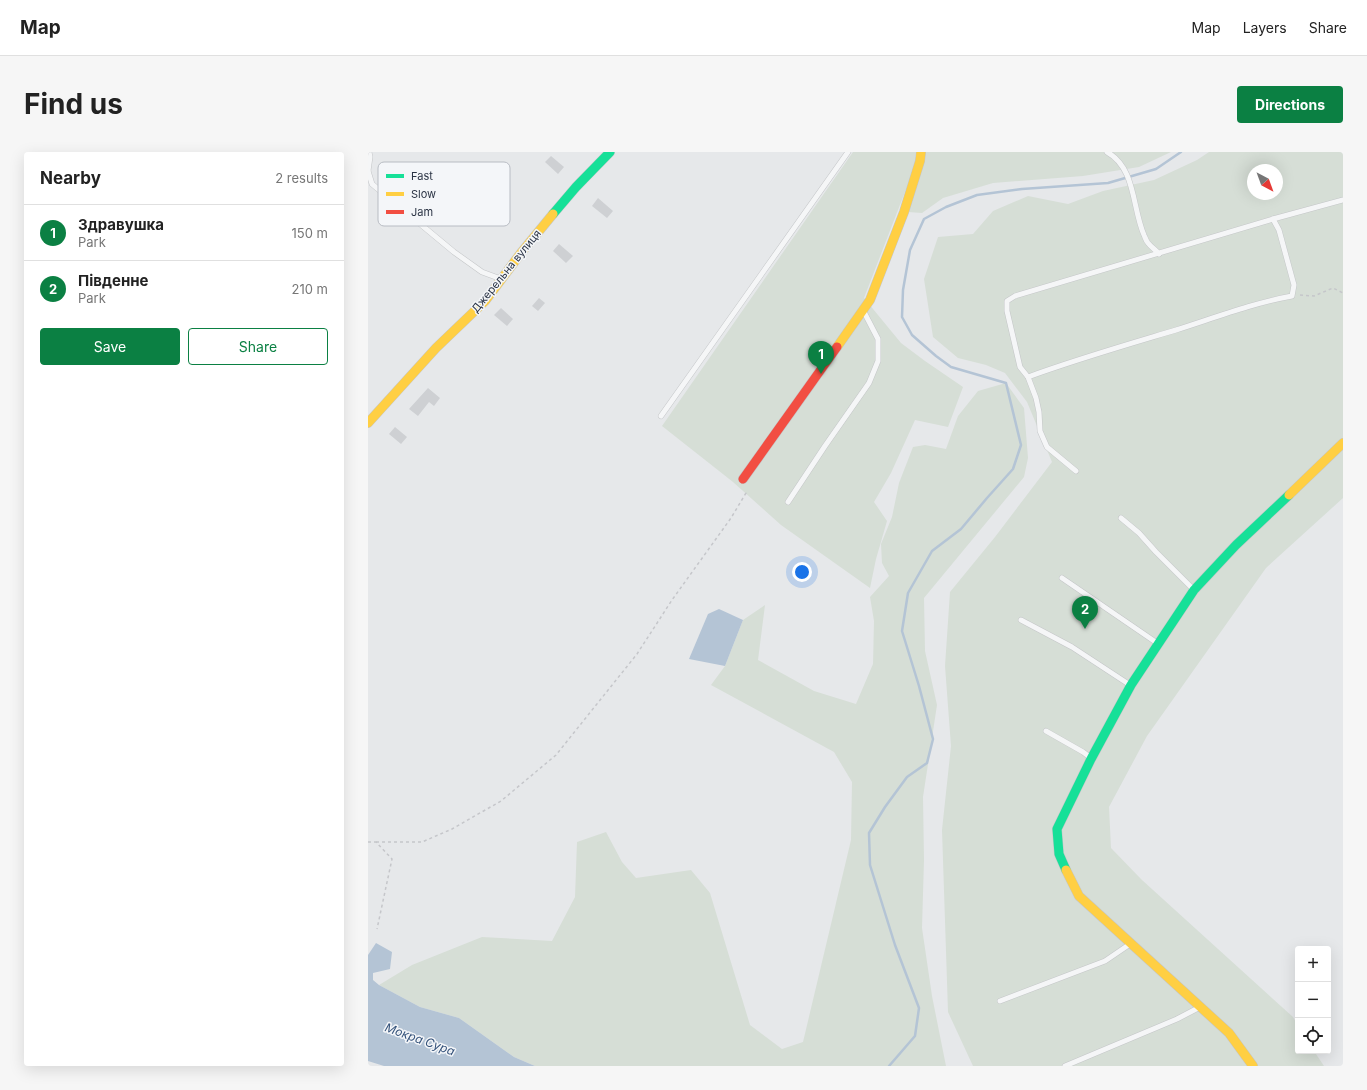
<!DOCTYPE html>
<html lang="en">
<head>
<meta charset="utf-8">
<style>
	:root { --surface:#fff; --page:#f6f6f6; --text:#222; --muted:#767676; --line:#e0e0e0; --accent:#0b8043 }
	body { margin:0; font-family:Inter,sans-serif; background:var(--page); color:var(--text) }
	.controls { position:absolute; right:12px; bottom:12px; display:grid; overflow:hidden; border-radius:4px; box-shadow:0 4px 16px #0002 }
	.controls button { width:36px; height:36px; display:grid; place-items:center; padding:0; border:0; border-bottom:1px solid var(--line); background:var(--surface); color:var(--text); font:20px sans-serif }
	.compass { position:absolute; left:879px; top:12px; width:36px; height:36px; border-radius:50%; background:var(--surface); box-shadow:0 4px 16px #0002; rotate:139deg }
	.you { position:absolute; left:434px; top:420px; width:14px; height:14px; margin:-10px; border:3px solid #fff; border-radius:50%; background:#1a73e8; box-shadow:0 0 0 6px #1a73e833 }
	.badge { display:grid; place-items:center; width:26px; height:26px; border-radius:50%; background:var(--accent); color:#fff; font-size:13px; font-weight:700 }
	.pin { position:absolute; translate:-50% -33px; filter:drop-shadow(0 1px 2px #0008) }
	.pin::after { content:''; position:absolute; top:21px; width:14px; height:12px; background:inherit; clip-path:polygon(0 0,100% 0,50% 100%) }
	.list { margin:0; padding:0; list-style:none }
	h2 { display:flex; justify-content:space-between; align-items:center; height:52px; margin:0; padding:0 16px; font-size:17px }
	h2 small { font-size:13px; font-weight:400; color:var(--muted) }
	.list li { display:grid; grid-template-columns:26px 1fr auto; gap:12px; align-items:center; box-sizing:border-box; height:56px; padding:0 16px; border-top:1px solid var(--line) }
	.list b { display:block; font-size:15px; white-space:nowrap }
	.list p { margin:0; font-size:13px; white-space:nowrap; color:var(--muted) }
	.list em { font-size:13px; font-style:normal; color:var(--muted) }
	.actions { display:flex; gap:8px; padding:12px 16px }
	.actions a { flex:1; padding:9px 0; border:1px solid var(--accent); border-radius:4px; text-align:center; font-size:14px; color:var(--accent) }
	.actions .main { background:var(--accent); color:#fff }
	.icon { flex:none; width:22px; height:22px; fill:none; stroke:currentColor; stroke-width:2; stroke-linecap:round; stroke-linejoin:round }
	.map { position:relative; flex:none; width:975px; height:914px; overflow:hidden; border-radius:4px }
	header { display:flex; align-items:center; gap:24px; box-sizing:border-box; height:56px; padding:0 20px; background:var(--surface); border-bottom:1px solid var(--line) }
	header strong { font-size:19px }
	nav { display:flex; gap:22px; margin-inline-start:auto; font-size:14px }
	.intro { display:flex; align-items:center; justify-content:space-between; box-sizing:border-box; height:96px; padding:0 24px }
	h1 { margin:0; font-size:28px }
	.button { padding:10px 18px; border-radius:4px; background:var(--accent); color:#fff; font-size:14px; font-weight:700 }
	main { display:flex; gap:24px; padding:0 24px }
	aside { flex:1; background:var(--surface); border-radius:4px; box-shadow:0 4px 16px #0002 }
	.map>svg:first-child { display:block }
</style>
</head>
<body>
<header>
<strong>Map</strong>
<nav><a>Map</a><a>Layers</a><a>Share</a></nav>
</header>
<div class="intro"><h1>Find us</h1><a class="button">Directions</a></div>
<main>
<aside>
<h2>Nearby<small>2 results</small></h2>
<ul class="list">
<li><span class="badge">1</span><div><b>Здравушка</b><p>Park</p></div><em>150 m</em></li>
<li><span class="badge">2</span><div><b>Південне</b><p>Park</p></div><em>210 m</em></li>
</ul>
<div class="actions"><a class="main">Save</a><a>Share</a></div>
</aside>
<div class="map">
<svg width="975" height="914" viewBox="0 0 975 914">
	<rect width="100%" height="100%" fill="#e6e8ea"/>
	<g fill="#d6ded6" fill-rule="evenodd">
		<polygon points="485,0 548,0 547,14 496,146 533,191 557,209 595,235 580,275 547,268 523,321 506,350 519,369 508,407 502,436 413,373 365,330 294,274"/>
		<polygon points="557,0 803,0 771,15 715,24 625,31 575,46 554,61 540,60"/>
		<path d="M 841,0 L 975,0 L 975,346 L 898,416 L 779,584 L 741,655 L 743,696 L 774,728 L 925,865 L 930,874 L 930,899 L 946,899 L 956,914 L 605,914 L 580,860 L 574,678 L 583,594 L 577,514 L 582,440 L 627,385 L 684,310 L 659,250 L 637,221 L 618,213 L 590,206 L 565,185 L 556,127 L 570,85 L 605,82 L 625,59 L 660,44 L 700,52 L 735,39 L 786,28 L 829,8 ZM 885,18 L 909,18 L 909,42 L 885,42 Z"/>
		<polygon points="638,231 656,256 660,306 656,325 556,446 557,499 569,553 555,645 556,708 554,776 564,844 578,914 167,914 146,905 91,866 52,855 11,833 44,813 114,785 184,789 207,745 209,690 238,680 254,710 268,726 323,718 342,741 382,873 414,897 435,890 483,688 484,630 466,600 343,533 357,514 375,468 397,453 390,508 446,539 488,552 505,512 506,469 502,445 521,424 514,411 513,392 524,365 531,331 545,295 557,293 578,297 590,264 610,239"/>
	</g>
	<g fill="#b4c4d5">
		<polygon points="351,457 375,468 357,514 321,507 340,462"/>
		<polygon points="8,791 24,800 22,817 5,821 5,828 11,833 52,855 91,866 146,905 167,914 16,914 0,909 0,803"/>
	</g>
	<g fill="none" stroke-linecap="round" stroke-linejoin="round">
		<polyline stroke="#b4c4d5" stroke-width="2.5" points="521,914 547,884 551,856 527,793 502,713 501,681 517,655 539,625 559,611 565,587 551,534 534,479 540,441 564,399 593,377 619,346 645,317 653,293 638,231 583,215 568,204 544,183 534,165 535,138 542,98 556,67 578,55 609,43 654,37 740,31 788,17 813,0"/>
	</g>
	<g fill="#ced0d3">
		<polygon points="183,4 196,15 190,22 177,10"/>
		<polygon points="230,46 245,59 239,66 224,54"/>
		<polygon points="191,92 205,104 198,111 185,99"/>
		<polygon points="171,146 177,151 170,159 164,154"/>
		<polygon points="133,156 145,167 139,174 126,163"/>
		<polygon points="60,236 72,246 66,254 61,250 50,264 41,257"/>
		<polygon points="27,275 39,285 33,292 21,282"/>
	</g>
	<g fill="none" stroke-linecap="round" stroke-linejoin="round">
		<defs>
			<g id="lane">
				<path d="M 739,0 C 768,16 764,56 776,83 C 777,85 778,89 780,91 C 783,95 788,98 791,102"/>
				<polyline points="0,19 4,32 86,100 114,120 133,127"/>
				<polyline points="0,19 2,5 1,0"/>
				<path d="M 660,225 C 709,207 758,193 808,178 C 846,166 885,151 924,144 L 926,133 L 911,78 L 905,67"/>
				<polyline points="293,264 480,0"/>
				<polyline points="708,319 679,295 672,279 671,260 668,246 660,225 652,215 639,159 639,149 647,144 905,67 975,48"/>
				<polyline points="420,350 457,294 501,231 510,209 510,187 496,160"/>
				<polyline points="753,366 771,381 788,400 825,437"/>
				<polyline points="694,426 789,491"/>
				<polyline points="653,468 704,495 762,533"/>
				<polyline points="678,579 715,600 723,606"/>
				<polyline points="632,849 737,809 762,792"/>
				<polyline points="697,914 809,867 832,855"/>
			</g>
			<g id="fast">
				<polyline points="185,62 208,35 242,0"/>
				<polyline points="698,718 691,702 689,677 723,607 763,533 826,438 868,393 921,343"/>
			</g>
			<g id="slow">
				<polyline points="469,195 502,148 536,60 552,9 553,0"/>
				<polyline points="0,271 68,196 117,149 153,101 185,62"/>
				<polyline points="921,343 975,291"/>
				<polyline points="698,718 711,744 861,881 885,914"/>
			</g>
			<polyline id="jam" points="375,327 469,195"/>
		</defs>
		<use href="#lane" stroke="#c4c6c8" stroke-width="6"/>
		<use href="#fast" stroke="#c4c6c8" stroke-width="10"/>
		<use href="#slow" stroke="#c4c6c8" stroke-width="10"/>
		<use href="#jam" stroke="#c4c6c8" stroke-width="10"/>
		<g stroke="#c5c6ca" stroke-width="1.5" stroke-dasharray="3 3" stroke-linecap="butt">
			<polyline points="932,143 946,144 965,136 975,141"/>
			<polyline points="0,690 8,690 24,707 9,777"/>
			<polyline points="8,690 54,690 84,677 133,649 188,603 269,502 304,448 363,366 378,341 378,338"/>
		</g>
		<use href="#lane" stroke="#f5f6f7" stroke-width="5"/>
		<use href="#fast" stroke="#16e098" stroke-width="9"/>
		<use href="#slow" stroke="#ffcf43" stroke-width="9"/>
		<use href="#jam" stroke="#f24e42" stroke-width="9"/>
	</g>
	<g text-anchor="middle" dominant-baseline="central" stroke-width="3" stroke-linejoin="round" paint-order="stroke">
		<g font-size="11" fill="#2b3445" stroke="#f4f6f9">
			<text transform="translate(138 119) rotate(-51)">Джерельна вулиця</text>
		</g>
		<g font-size="12" font-style="italic" fill="#34527a" stroke="#f4f6f9">
			<text transform="translate(52 887) rotate(20)">Мокра Сура</text>
		</g>
	</g>
	<rect x="10" y="10" width="132" height="64" rx="6" fill="#f4f6f9" stroke="#b8bcc3" stroke-width="1"/>
	<rect x="18" y="22" width="18" height="4" fill="#16e098"/>
	<rect x="18" y="40" width="18" height="4" fill="#ffcf43"/>
	<rect x="18" y="58" width="18" height="4" fill="#f24e42"/>
	<g font-size="11" fill="#2b3445">
		<text x="43" y="28">Fast</text>
		<text x="43" y="46">Slow</text>
		<text x="43" y="64">Jam</text>
	</g>
</svg>
<div class="controls">
<button>+</button>
<button>−</button>
<button><svg class="icon" aria-label="locate" viewBox="0 0 24 24"><circle cx="12" cy="12" r="6"/><path d="M12 2v4M12 18v4M2 12h4M18 12h4"/></svg></button>
</div>
<svg class="compass" viewBox="-18 -18 36 36"><path d="M0-13l5 13h-10z" fill="#e53935"/><path d="M0 13l5-13h-10z" fill="#767676"/></svg>
<div class="you"></div>
<div class="pin badge" style="left:453px;top:222px">1</div>
<div class="pin badge" style="left:717px;top:477px">2</div>
</div>
</main>
</body>
</html>
